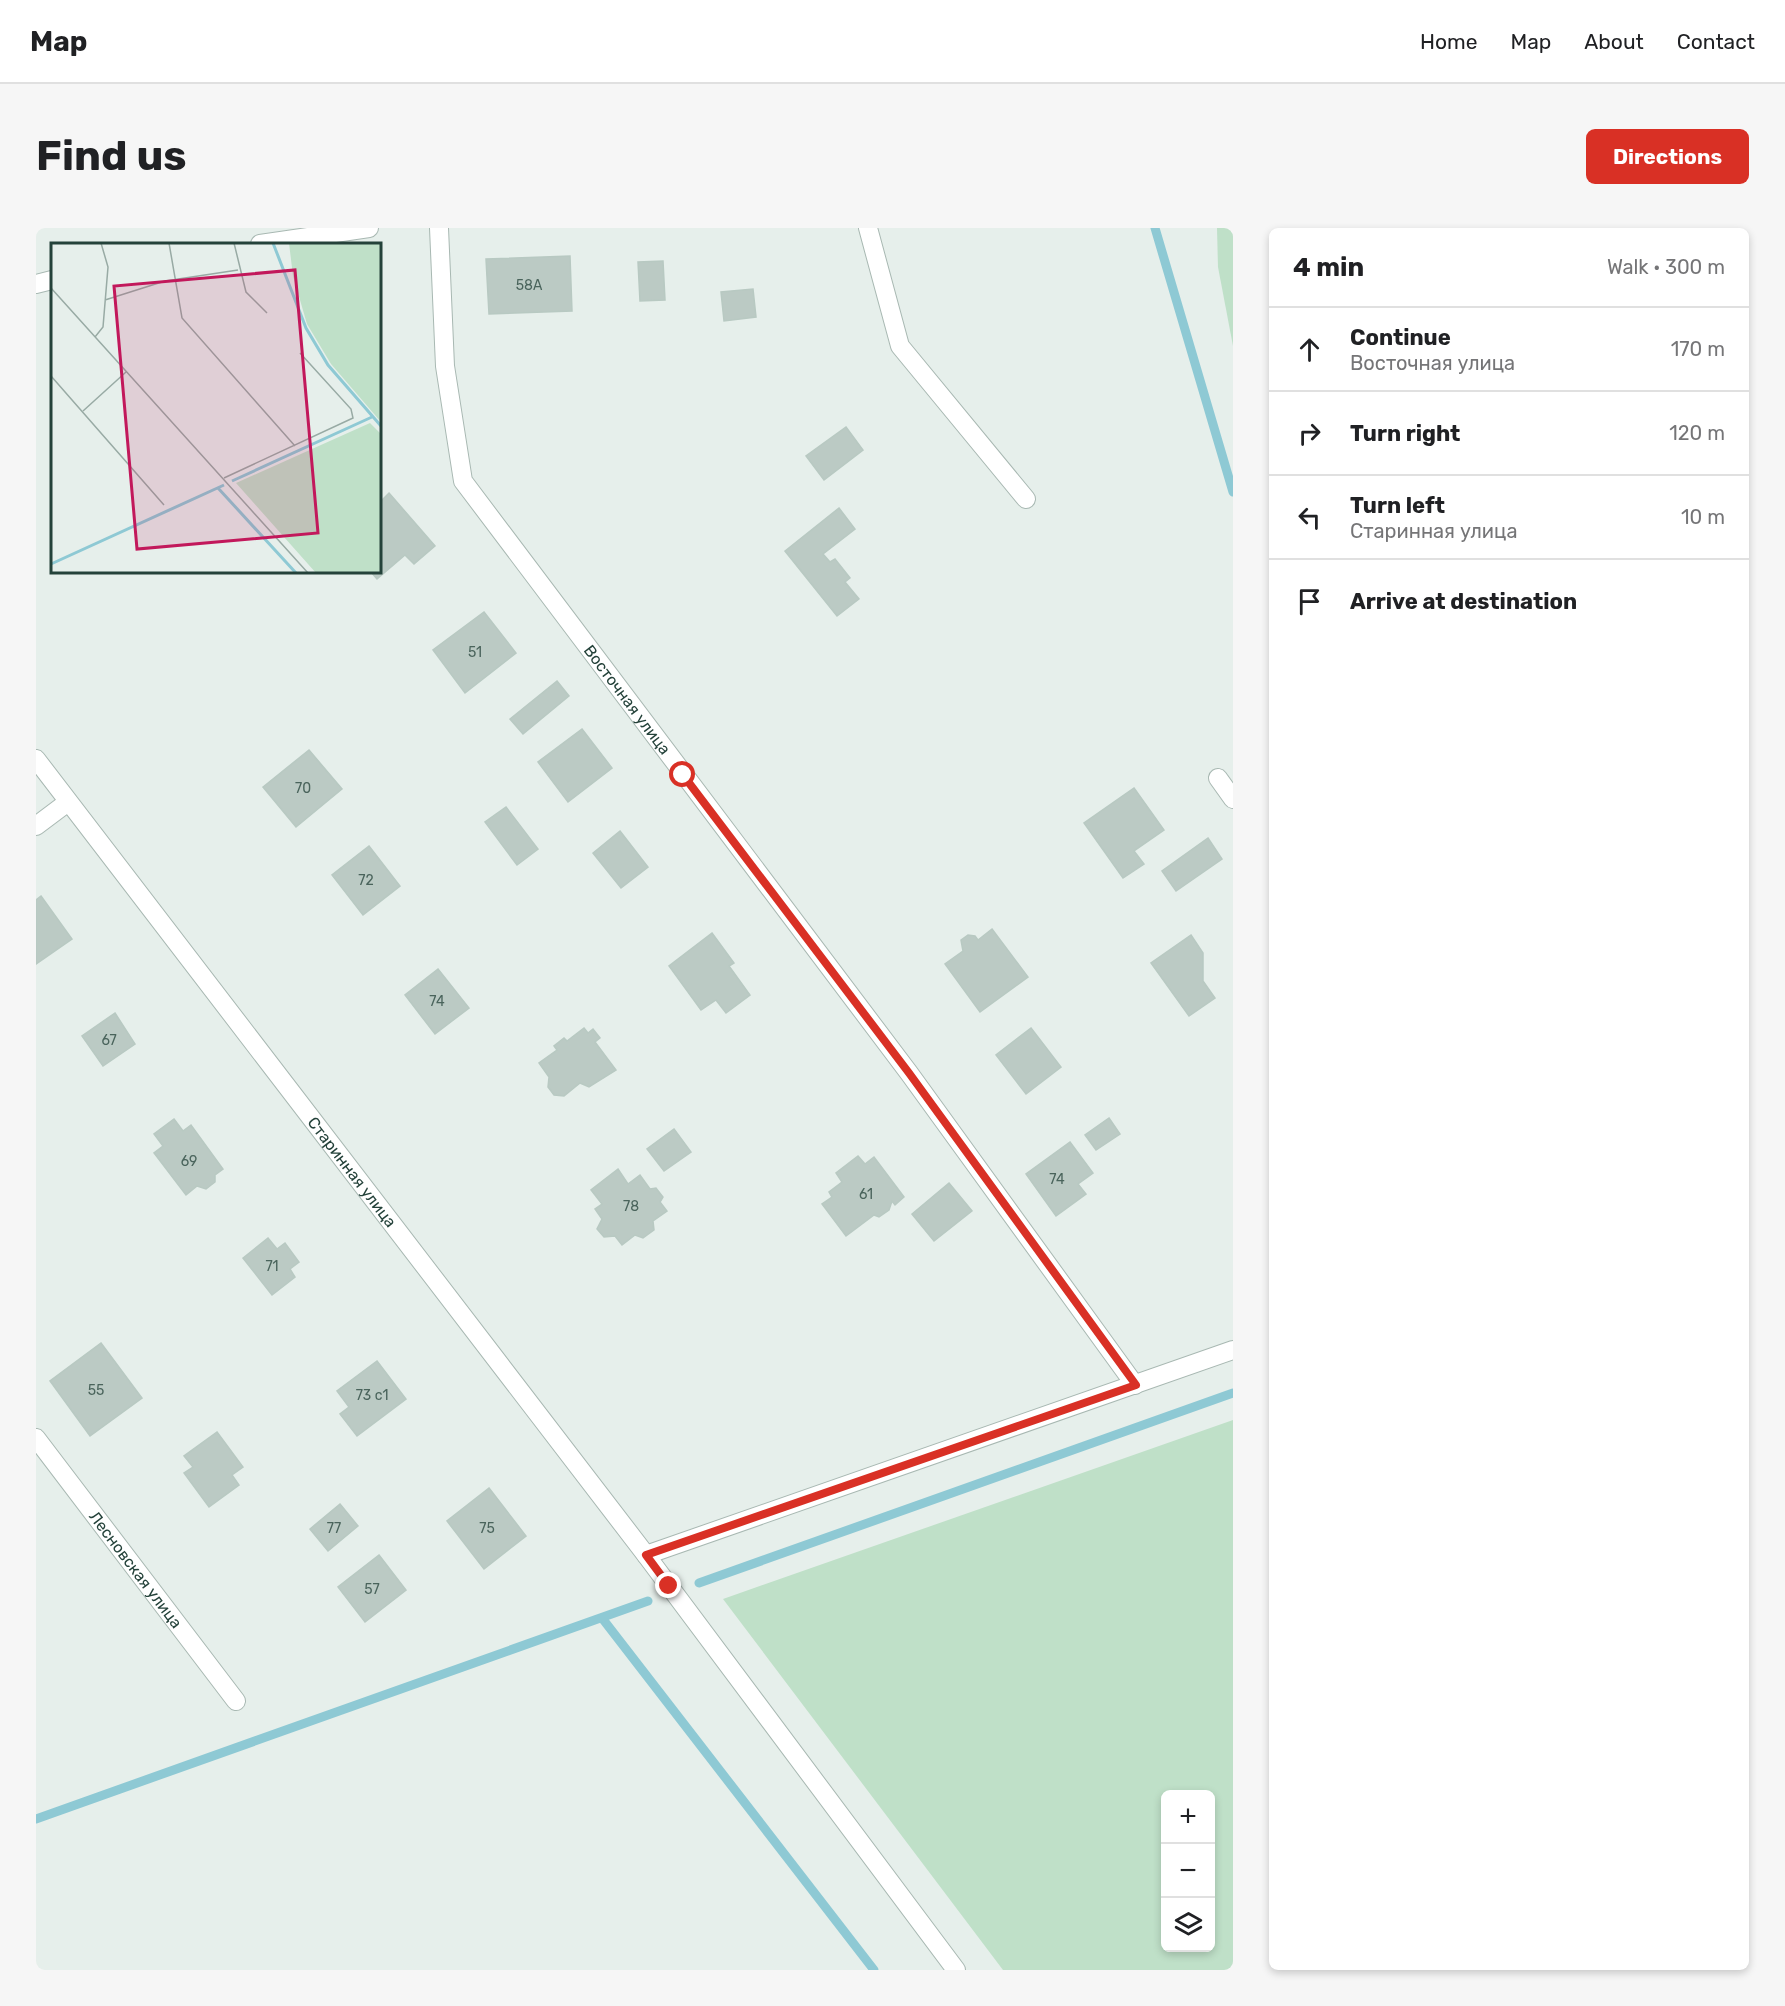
<!DOCTYPE html>
<html lang="en">
<head>
<meta charset="utf-8">
<style>
	:root { --surface:#fff; --page:#f6f6f6; --text:#202124; --muted:#757577; --line:#e0e0e0; --accent:#d93025 }
	body { margin:0; font-family:Rubik,sans-serif; background:var(--page); color:var(--text) }
	.controls { position:absolute; right:18px; bottom:18px; display:grid; overflow:hidden; border-radius:9px; box-shadow:0 3px 9px #0003 }
	.controls button { width:54px; height:54px; display:grid; place-items:center; padding:0; border:0; border-bottom:2px solid var(--line); background:var(--surface); color:var(--text); font:30px sans-serif }
	.stop { position:absolute; width:18px; height:18px; margin:-14px; border:4px solid #d93025; border-radius:50%; background:#fff }
	.stop.end { background:#d93025; border-color:#fff; box-shadow:0 2px 6px #0008 }
	.list { margin:0; padding:0; list-style:none }
	h2 { display:flex; justify-content:space-between; align-items:center; height:78px; margin:0; padding:0 24px; font-size:26px }
	h2 small { font-size:20px; font-weight:400; color:var(--muted) }
	.list li { display:grid; grid-template-columns:39px 1fr auto; gap:18px; align-items:center; box-sizing:border-box; height:84px; padding:0 24px; border-top:2px solid var(--line) }
	.list b { display:block; font-size:22px; white-space:nowrap }
	.list p { margin:0; font-size:20px; white-space:nowrap; color:var(--muted) }
	.list em { font-size:20px; font-style:normal; color:var(--muted) }
	.icon { flex:none; width:33px; height:33px; fill:none; stroke:currentColor; stroke-width:2; stroke-linecap:round; stroke-linejoin:round }
	.map { position:relative; flex:none; width:1197px; height:1742px; overflow:hidden; border-radius:9px }
	header { display:flex; align-items:center; gap:36px; box-sizing:border-box; height:84px; padding:0 30px; background:var(--surface); border-bottom:2px solid var(--line) }
	header strong { font-size:28px }
	nav { display:flex; gap:33px; margin-inline-start:auto; font-size:21px }
	.intro { display:flex; align-items:center; justify-content:space-between; box-sizing:border-box; height:144px; padding:0 36px }
	h1 { margin:0; font-size:42px }
	.button { padding:15px 27px; border-radius:9px; background:var(--accent); color:#fff; font-size:21px; font-weight:700 }
	main { display:flex; gap:36px; padding:0 36px }
	aside { flex:1; background:var(--surface); border-radius:9px; box-shadow:0 3px 9px #0003 }
	.map>svg:first-child { display:block }
</style>
</head>
<body>
<header>
<strong>Map</strong>
<nav><a>Home</a><a>Map</a><a>About</a><a>Contact</a></nav>
</header>
<div class="intro"><h1>Find us</h1><a class="button">Directions</a></div>
<main>
<div class="map">
<svg width="1197" height="1742" viewBox="0 0 1197 1742">
	<rect width="100%" height="100%" fill="#e6efeb"/>
	<g fill="#bfe0c8" fill-rule="evenodd">
		<polygon points="1181,0 1197,0 1197,118 1182,39"/>
		<path d="M 1197,1192 L 1197,1742 L 967,1742 L 687,1371 ZM 1130,1566 L 1174,1566 L 1174,1720 L 1130,1720 Z"/>
	</g>
	<g fill="none" stroke-linecap="round" stroke-linejoin="round">
		<g stroke="#8ec9d4" stroke-width="9">
			<polyline points="1119,0 1197,264"/>
			<polyline points="663,1355 1197,1165"/>
			<polyline points="566,1390 838,1742"/>
			<polyline points="0,1591 612,1373"/>
		</g>
	</g>
	<g fill="#bbcac4" stroke="#b8c9c2" stroke-width="1.5">
		<polygon points="534,28 536,83 453,86 450,31"/>
		<polygon points="627,33 629,72 604,73 602,34"/>
		<polygon points="717,61 720,89 688,93 685,64"/>
		<polygon points="810,199 827,222 788,252 770,228"/>
		<polygon points="353,265 399,318 378,336 369,327 341,351 335,344 344,344 344,274"/>
		<polygon points="803,280 819,301 787,326 794,334 799,331 814,350 809,354 823,371 801,388 749,323"/>
		<polygon points="448,384 480,425 429,465 397,422"/>
		<polygon points="521,453 533,468 487,506 474,491"/>
		<polygon points="546,501 576,540 532,574 502,534"/>
		<polygon points="273,522 306,561 260,599 227,559"/>
		<polygon points="1098,560 1128,602 1098,623 1108,636 1087,650 1048,595"/>
		<polygon points="470,579 502,621 481,637 449,594"/>
		<polygon points="584,603 612,639 585,660 557,625"/>
		<polygon points="1172,610 1186,631 1140,663 1126,643"/>
		<polygon points="333,618 364,658 327,687 296,647"/>
		<polygon points="5,668 36,711 0,736 0,672"/>
		<polygon points="956,701 992,749 944,784 909,736 927,723 925,712 932,707 939,708 942,712"/>
		<polygon points="676,705 698,735 693,738 714,767 690,785 680,772 665,782 633,738"/>
		<polygon points="1155,707 1167,725 1167,753 1179,770 1153,788 1115,735"/>
		<polygon points="402,741 433,780 399,806 369,767"/>
		<polygon points="79,785 99,816 67,838 46,808"/>
		<polygon points="548,800 552,805 557,801 564,810 559,814 580,842 553,859 544,855 528,868 518,867 512,859 513,849 503,835 521,822 518,818 528,810 531,813"/>
		<polygon points="995,800 1025,839 990,866 960,827"/>
		<polygon points="1073,890 1084,906 1060,922 1049,907"/>
		<polygon points="138,891 147,903 155,897 187,941 179,947 179,954 170,961 161,958 150,967 118,925 127,918 118,906"/>
		<polygon points="638,901 655,924 628,943 611,921"/>
		<polygon points="1034,914 1057,945 1042,956 1050,966 1020,988 990,946"/>
		<polygon points="822,928 829,936 838,929 868,969 859,977 856,973 853,982 843,989 838,987 810,1008 786,976 796,969 793,964 806,954 800,945"/>
		<polygon points="582,941 592,956 604,947 614,961 620,960 627,969 624,974 631,983 617,993 618,1002 607,1010 599,1007 586,1017 579,1008 568,1009 561,1001 566,991 559,981 566,976 555,962"/>
		<polygon points="913,955 936,983 898,1013 876,986"/>
		<polygon points="232,1010 241,1021 249,1015 263,1034 254,1041 259,1049 236,1067 207,1030"/>
		<polygon points="65,1115 106,1170 54,1208 14,1153"/>
		<polygon points="341,1133 370,1171 321,1208 304,1186 313,1179 301,1163"/>
		<polygon points="181,1204 207,1239 196,1247 203,1257 173,1279 148,1245 157,1239 148,1228"/>
		<polygon points="453,1260 490,1308 448,1341 411,1293"/>
		<polygon points="304,1276 322,1298 292,1323 274,1301"/>
		<polygon points="343,1327 370,1362 329,1394 302,1359"/>
	</g>
	<g fill="none" stroke-linecap="round" stroke-linejoin="round">
		<defs>
			<g id="minor">
				<path id="s1" d="M 403,0 L 409,138 L 427,253 L 873,845 L 1099,1157"/>
				<polyline points="832,0 864,118 990,271"/>
				<polyline points="224,16 333,0"/>
				<polyline points="0,56 16,52"/>
				<path id="s2" d="M 0,531 L 610,1327 L 920,1742"/>
				<polyline points="1182,550 1197,571"/>
				<polyline points="0,598 32,574"/>
				<path id="s3" d="M 0,1210 L 200,1473"/>
				<polyline points="610,1327 1197,1122"/>
			</g>
		</defs>
		<use href="#minor" stroke="#a8b8b2" stroke-width="20"/>
		<use href="#minor" stroke="#fff" stroke-width="18"/>
	</g>
	<g fill="none" stroke-linecap="round" stroke-linejoin="round">
		<polyline stroke="#d93025" stroke-width="8" points="633,1358 610,1327 1100,1157 873,845 647,547"/>
	</g>
	<g text-anchor="middle" dominant-baseline="central" stroke-width="5" stroke-linejoin="round" paint-order="stroke">
		<g font-size="14" fill="#4a645c">
			<text x="493" y="57">58А</text>
			<text x="439" y="424">51</text>
			<text x="267" y="560">70</text>
			<text x="330" y="652">72</text>
			<text x="401" y="773">74</text>
			<text x="73" y="812">67</text>
			<text x="153" y="933">69</text>
			<text x="1021" y="951">74</text>
			<text x="830" y="966">61</text>
			<text x="595" y="978">78</text>
			<text x="236" y="1038">71</text>
			<text x="60" y="1162">55</text>
			<text x="336" y="1167">73 с1</text>
			<text x="298" y="1300">77</text>
			<text x="451" y="1300">75</text>
			<text x="336" y="1361">57</text>
		</g>
		<g font-size="16" fill="#24423a" stroke="#f7fbf9">
			<text stroke="none"><textPath href="#s1" startOffset="528">Восточная улица</textPath></text>
			<text stroke="none"><textPath href="#s2" startOffset="520">Старинная улица</textPath></text>
			<text stroke="none"><textPath href="#s3" startOffset="165">Лесновская улица</textPath></text>
		</g>
	</g>
	<g transform="translate(15 15)">
		<rect width="330" height="330" fill="#e6efeb"/>
		<path d="M 238,0 L 330,0 L 330,179 L 280,121 L 256,81 L 242,33 ZM 319,180 L 330,191 L 330,330 L 265,330 L 185,240 Z" fill="#bfe0c8"/>
		<path fill="none" stroke="#8ec9d4" stroke-width="3" d="M 222,0 L 255,85 L 277,122 L 330,183M 181,238 L 321,174M 167,245 L 245,330M 0,321 L 173,242"/>
		<path fill="none" stroke="#98aaa4" stroke-width="1.5" d="M 118,0 L 131,75 L 244,203M 183,0 L 195,49 L 216,70M 0,45 L 257,330M 54,57 L 114,38 L 187,27M 44,94 L 52,84 L 57,24 L 50,0M 0,133 L 113,262M 32,168 L 75,129M 173,235 L 302,175 L 300,166 L 249,110"/>
		<path fill="#c2185b" fill-opacity="0.15" stroke="#c2185b" stroke-width="3" d="M 244,27 L 267,290 L 86,306 L 63,43 Z"/>
		<rect width="330" height="330" fill="none" stroke="#24423a" stroke-width="3"/>
	</g>
</svg>
<div class="controls">
<button>+</button>
<button>−</button>
<button><svg class="icon" aria-label="layers" viewBox="0 0 24 24"><path d="M12 4l9 5-9 5-9-5zM3 14l9 5 9-5"/></svg></button>
</div>
<div class="stop" style="left:647px;top:547px"></div>
<div class="stop end" style="left:633px;top:1358px"></div>
</div>
<aside>
<h2>4 min<small>Walk · 300 m</small></h2>
<ul class="list">
<li><svg class="icon" aria-label="ahead" viewBox="0 0 24 24"><path d="M12 20V5M6 11l6-6 6 6"/></svg><div><b>Continue</b><p>Восточная улица</p></div><em>170 m</em></li>
<li><svg class="icon" aria-label="right" viewBox="0 0 24 24"><path d="M7 20v-9h11M14 6l5 5-5 5"/></svg><div><b>Turn right</b></div><em>120 m</em></li>
<li><svg class="icon" aria-label="left" viewBox="0 0 24 24"><path d="M17 20v-9H6M10 6l-5 5 5 5"/></svg><div><b>Turn left</b><p>Старинная улица</p></div><em>10 m</em></li>
<li><svg class="icon" aria-label="arrive" viewBox="0 0 24 24"><path d="M6 21V4h12l-3 4 3 4H6"/></svg><div><b>Arrive at destination</b></div></li>
</ul>
</aside>
</main>
</body>
</html>
